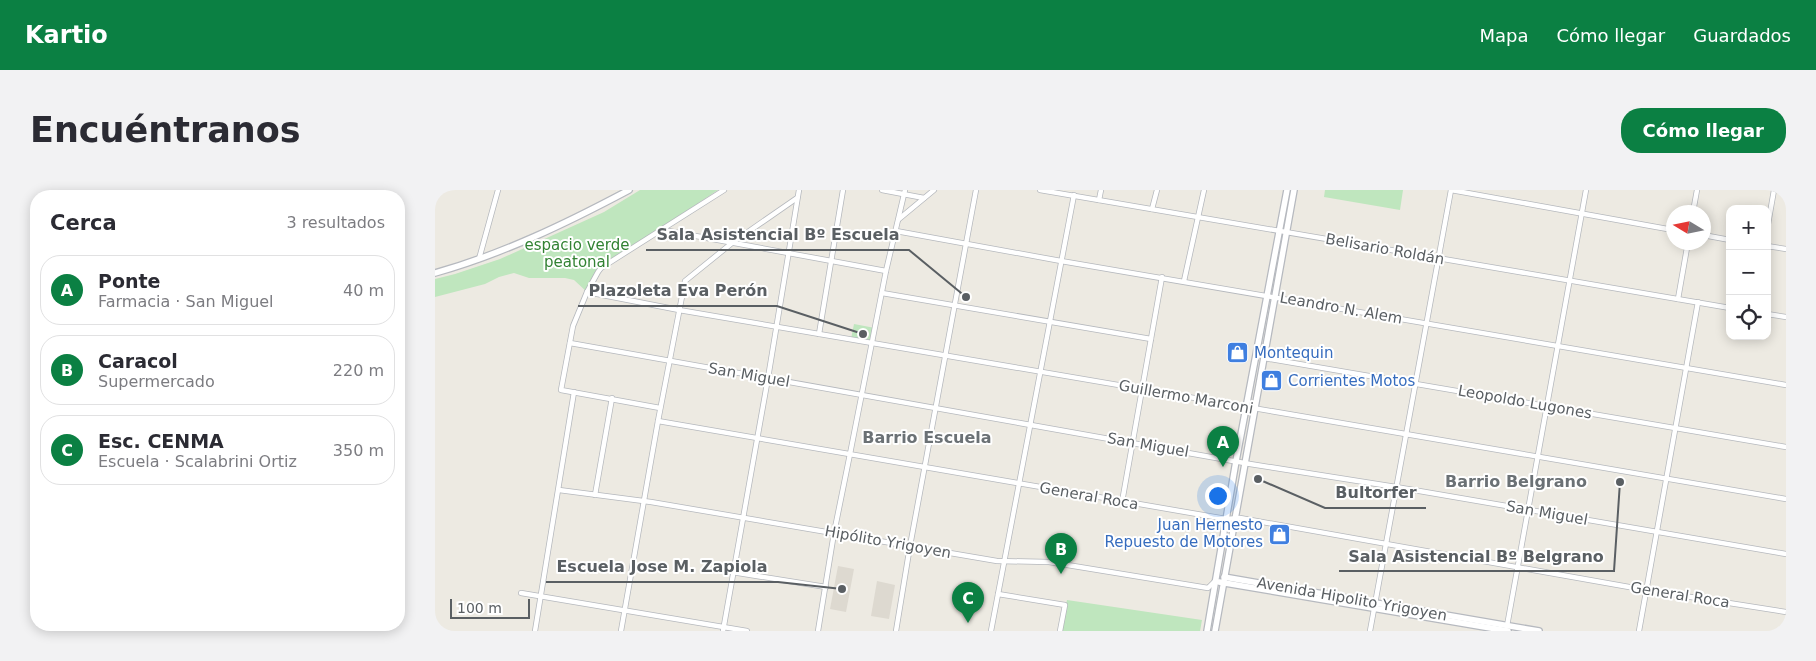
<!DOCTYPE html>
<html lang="es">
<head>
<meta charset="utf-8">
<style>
	:root { --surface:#fff; --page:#f2f2f3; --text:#2b2b33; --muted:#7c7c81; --line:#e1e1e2; --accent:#0b8043 }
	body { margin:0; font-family:"DejaVu Sans",sans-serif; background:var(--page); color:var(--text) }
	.controls { position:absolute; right:15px; top:15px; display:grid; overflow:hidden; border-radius:10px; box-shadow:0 2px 12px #0003 }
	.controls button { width:45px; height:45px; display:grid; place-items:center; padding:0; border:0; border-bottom:1px solid var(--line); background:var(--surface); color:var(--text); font:25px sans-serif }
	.compass { position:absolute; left:1231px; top:15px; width:45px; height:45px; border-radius:50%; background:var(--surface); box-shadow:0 2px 12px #0003; rotate:280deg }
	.scale { position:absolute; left:15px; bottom:12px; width:80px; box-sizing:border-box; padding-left:5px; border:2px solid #5a5f63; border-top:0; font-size:14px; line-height:18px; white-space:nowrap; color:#5a5f63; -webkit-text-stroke:4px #fff; paint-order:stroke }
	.you { position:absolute; left:782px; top:305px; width:18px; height:18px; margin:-12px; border:4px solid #fff; border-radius:50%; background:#1a73e8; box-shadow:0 0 0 8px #1a73e833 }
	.badge { display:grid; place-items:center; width:32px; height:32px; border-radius:50%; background:var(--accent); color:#fff; font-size:16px; font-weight:700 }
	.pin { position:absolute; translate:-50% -41px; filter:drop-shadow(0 1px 2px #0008) }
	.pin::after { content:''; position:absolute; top:26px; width:18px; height:15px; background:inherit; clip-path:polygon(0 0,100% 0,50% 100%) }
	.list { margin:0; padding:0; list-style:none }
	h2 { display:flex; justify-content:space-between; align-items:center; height:65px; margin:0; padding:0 20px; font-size:21px }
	h2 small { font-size:16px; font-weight:400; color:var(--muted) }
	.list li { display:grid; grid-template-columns:32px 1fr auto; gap:15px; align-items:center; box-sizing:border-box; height:70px; margin:0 10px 10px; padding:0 10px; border:1px solid var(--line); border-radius:20px }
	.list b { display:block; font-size:19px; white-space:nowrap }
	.list p { margin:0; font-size:16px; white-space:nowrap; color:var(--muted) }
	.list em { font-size:16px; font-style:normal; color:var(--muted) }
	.icon { flex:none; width:28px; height:28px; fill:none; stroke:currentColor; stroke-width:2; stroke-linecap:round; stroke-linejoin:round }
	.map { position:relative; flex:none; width:1351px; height:441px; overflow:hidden; border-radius:20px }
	header { display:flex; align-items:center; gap:30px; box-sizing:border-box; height:70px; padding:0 25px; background:var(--accent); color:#fff }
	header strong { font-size:24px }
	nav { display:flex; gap:28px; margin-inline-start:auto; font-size:18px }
	.intro { display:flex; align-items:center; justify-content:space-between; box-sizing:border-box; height:120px; padding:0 30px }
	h1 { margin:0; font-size:35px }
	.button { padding:12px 22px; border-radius:20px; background:var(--accent); color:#fff; font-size:18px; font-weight:700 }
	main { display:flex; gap:30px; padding:0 30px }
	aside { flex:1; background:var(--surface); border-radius:20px; box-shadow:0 2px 12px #0003 }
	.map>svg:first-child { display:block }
</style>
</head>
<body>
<header>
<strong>Kartio</strong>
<nav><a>Mapa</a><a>Cómo llegar</a><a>Guardados</a></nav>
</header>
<div class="intro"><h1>Encuéntranos</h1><a class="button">Cómo llegar</a></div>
<main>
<aside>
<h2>Cerca<small>3 resultados</small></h2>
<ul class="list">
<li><span class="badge">A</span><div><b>Ponte</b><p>Farmacia · San Miguel</p></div><em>40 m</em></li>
<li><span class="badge">B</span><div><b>Caracol</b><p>Supermercado</p></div><em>220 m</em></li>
<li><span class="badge">C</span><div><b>Esc. CENMA</b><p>Escuela · Scalabrini Ortiz</p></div><em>350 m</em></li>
</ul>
</aside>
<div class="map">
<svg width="1351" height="441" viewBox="0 0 1351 441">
	<rect width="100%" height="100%" fill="#edeae2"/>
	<g fill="#ddd9d0">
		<polygon points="403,376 419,379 411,422 395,419"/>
		<polygon points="442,391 460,395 454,429 436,426"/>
	</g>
	<g fill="#bfe6be">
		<polygon points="205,0 283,0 166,78 152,102 139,90 130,88 94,88 79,83 64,87 50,94 0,107 0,89 20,84 65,69 169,22"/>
		<polygon points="890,0 968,0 965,20 889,7"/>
		<polygon points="419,134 440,138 437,153 416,149"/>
		<polygon points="632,410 767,430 765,441 626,441"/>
	</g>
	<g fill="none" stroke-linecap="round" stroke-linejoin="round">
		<defs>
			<g id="minor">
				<polyline points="447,0 489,8"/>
				<polyline points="605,0 1295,118"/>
				<polyline points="1016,0 1238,40"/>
				<polyline points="664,10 666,0"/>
				<polyline points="717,19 722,0"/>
				<polyline points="1258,22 1262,0"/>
				<polyline points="464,29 499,0"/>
				<polyline points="228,40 451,81"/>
				<polyline points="1332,40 1339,0"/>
				<polyline points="461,41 626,71 1351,195"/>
				<polyline points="1268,45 1295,50"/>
				<polyline points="1332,56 1351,59"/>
				<polyline points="44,69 63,0"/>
				<polyline points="749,91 769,0"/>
				<polyline points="152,102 244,120 1351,309"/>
				<polyline points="447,103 716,149"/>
				<polyline points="1243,109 1253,52"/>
				<polyline points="1332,124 1351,127"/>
				<polyline points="384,144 408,0"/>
				<polyline points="135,153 815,274 961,297 1351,364"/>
				<polyline points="829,168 1351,257"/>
				<polyline points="225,218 126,200 138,136 152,102 163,82 166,78 289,0"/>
				<polyline points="223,231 791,329 805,328 1211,400 1351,422"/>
				<polyline points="124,300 216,312 562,371 614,372 773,398 780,391"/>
				<polyline points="160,305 177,208"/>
				<polyline points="687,312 727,87"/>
				<polyline points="297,382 391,397"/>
				<polyline points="86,403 312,441"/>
				<polyline points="563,404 630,415 625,441"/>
				<polyline points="1072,436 1151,0"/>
				<polyline points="100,441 139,202"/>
				<polyline points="186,441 223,231 250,91 297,53 362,8"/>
				<polyline points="288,441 333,188 364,0"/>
				<polyline points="383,441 399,343 415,264 451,81 470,0"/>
				<polyline points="461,441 475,356 541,0"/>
				<polyline points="556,441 639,5"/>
				<polyline points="935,441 1016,0"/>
				<polyline points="1204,441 1263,112"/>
			</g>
			<g id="secondary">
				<path d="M 0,83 C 68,64 132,33 194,0"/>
				<polyline points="789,387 1104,441"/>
				<polyline points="784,392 1073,441"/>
				<polyline points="772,441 801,271 852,0"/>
				<polyline points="780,441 859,0"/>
			</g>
		</defs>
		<use href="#minor" stroke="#b5b8bd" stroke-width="6"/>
		<use href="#secondary" stroke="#b6b9bf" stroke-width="8"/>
		<use href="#minor" stroke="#fff" stroke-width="4.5"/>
		<use href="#secondary" stroke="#fff" stroke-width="5.5"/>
	</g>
	<defs>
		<symbol id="shop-square" viewBox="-11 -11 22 22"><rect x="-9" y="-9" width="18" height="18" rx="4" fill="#3f7fe0" stroke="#fff"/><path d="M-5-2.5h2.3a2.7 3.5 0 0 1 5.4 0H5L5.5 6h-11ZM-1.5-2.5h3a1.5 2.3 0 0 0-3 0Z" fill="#fff"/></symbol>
	</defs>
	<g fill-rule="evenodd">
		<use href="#shop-square" x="790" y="150" width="25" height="25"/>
		<use href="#shop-square" x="824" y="178" width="25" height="25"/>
		<use href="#shop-square" x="832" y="332" width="25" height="25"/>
	</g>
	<g text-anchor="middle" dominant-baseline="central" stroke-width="4" stroke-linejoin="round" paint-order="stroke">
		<g font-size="15" fill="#328233" stroke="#fff">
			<text x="142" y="55">espacio verde<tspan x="142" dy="17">peatonal</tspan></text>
		</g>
		<g font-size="15" fill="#5a5f63" stroke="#fff">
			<text transform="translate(950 59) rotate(10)">Belisario Roldán</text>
			<text transform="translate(906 118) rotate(10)">Leandro N. Alem</text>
			<text transform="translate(314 185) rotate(10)">San Miguel</text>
			<text transform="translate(751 207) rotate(10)">Guillermo Marconi</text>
			<text transform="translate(1090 212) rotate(10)">Leopoldo Lugones</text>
			<text transform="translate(713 255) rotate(10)">San Miguel</text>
			<text transform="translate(654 306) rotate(10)">General Roca</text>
			<text transform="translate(1112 323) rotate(10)">San Miguel</text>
			<text transform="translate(453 352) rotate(10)">Hipólito Yrigoyen</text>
			<text transform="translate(1245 405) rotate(9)">General Roca</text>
			<text transform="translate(917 409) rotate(10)">Avenida Hipolito Yrigoyen</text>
		</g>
		<g font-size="15" fill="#366cbe" stroke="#fff" text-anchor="start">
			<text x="819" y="163">Montequin</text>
			<text x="853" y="191">Corrientes Motos</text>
			<text x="828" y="335" text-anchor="end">Juan Hernesto<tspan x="828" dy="17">Repuesto de Motores</tspan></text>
		</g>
		<g font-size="16" font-weight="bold" fill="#6b7175" stroke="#fff">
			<text x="492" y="247">Barrio Escuela</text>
			<text x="1081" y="291">Barrio Belgrano</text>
		</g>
	</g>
	<path fill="none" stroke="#5a5f63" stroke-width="2" d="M531 107L474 60H211M428 144L342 116H143M823 289L890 318H991M1185 292L1179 381H904M407 399L343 392H111"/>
	<g fill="#5a5f63" stroke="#fff" stroke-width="2">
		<circle cx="531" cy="107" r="5"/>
		<circle cx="428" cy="144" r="5"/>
		<circle cx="823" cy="289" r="5"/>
		<circle cx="1185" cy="292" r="5"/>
		<circle cx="407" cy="399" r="5"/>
	</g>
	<g font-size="16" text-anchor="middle" font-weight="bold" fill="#5a5f63" stroke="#fff" stroke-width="4" stroke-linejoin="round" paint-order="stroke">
		<text x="343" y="50">Sala Asistencial Bº Escuela</text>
		<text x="243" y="106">Plazoleta Eva Perón</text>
		<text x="941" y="308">Bultorfer</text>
		<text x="1041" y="372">Sala Asistencial Bº Belgrano</text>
		<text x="227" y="382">Escuela Jose M. Zapiola</text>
	</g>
</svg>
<div class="controls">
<button>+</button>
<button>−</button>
<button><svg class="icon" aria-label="locate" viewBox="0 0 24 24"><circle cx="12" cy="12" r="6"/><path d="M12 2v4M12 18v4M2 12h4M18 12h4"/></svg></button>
</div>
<svg class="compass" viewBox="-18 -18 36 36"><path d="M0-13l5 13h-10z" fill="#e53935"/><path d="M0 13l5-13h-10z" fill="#7c7c81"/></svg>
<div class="scale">100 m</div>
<div class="you"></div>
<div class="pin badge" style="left:788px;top:277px">A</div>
<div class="pin badge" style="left:626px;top:384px">B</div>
<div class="pin badge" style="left:533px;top:433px">C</div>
</div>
</main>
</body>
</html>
